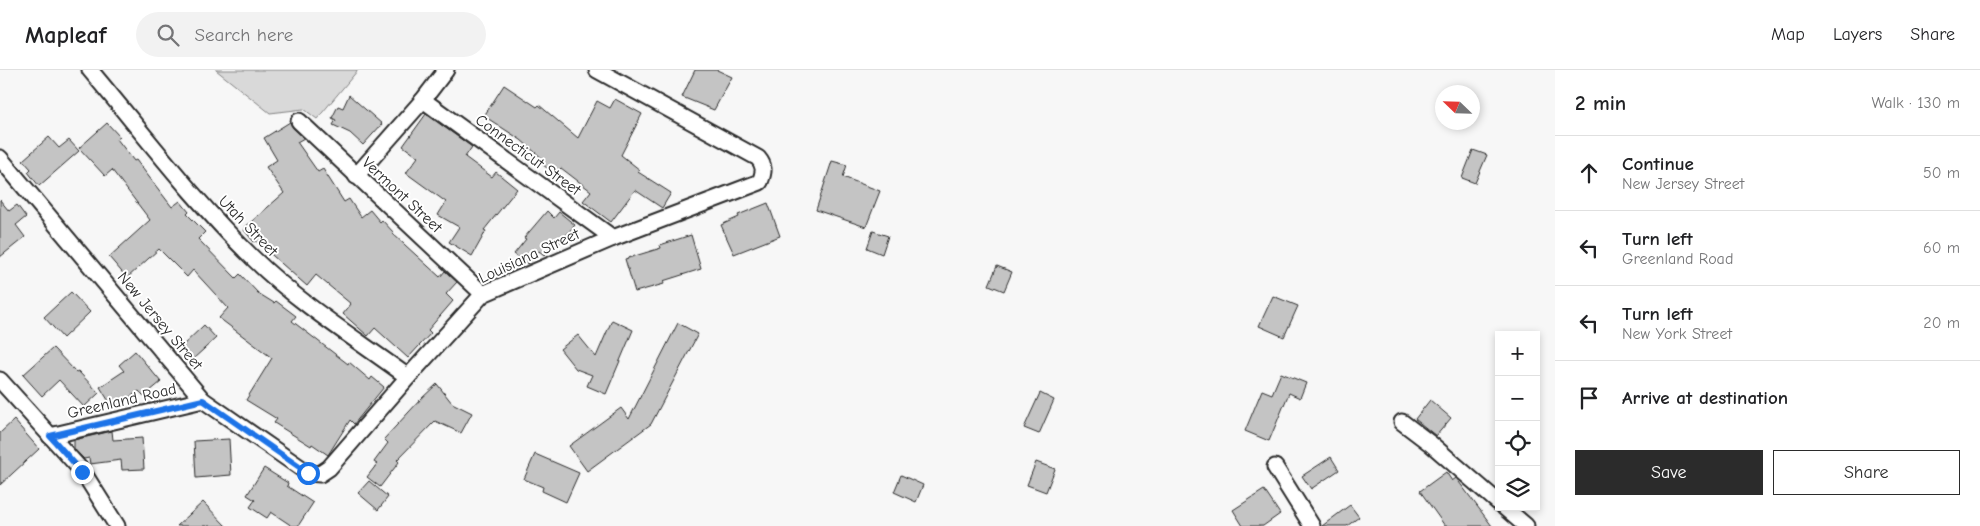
<!DOCTYPE html>
<html lang="en">
<head>
<meta charset="utf-8">
<style>
	:root { --surface:#fff; --page:#f2f2f2; --text:#202124; --muted:#757577; --line:#e0e0e0; --accent:#2b2b2b }
	body { margin:0; font-family:"Comic Neue",sans-serif; background:var(--page); color:var(--text) }
	.controls { position:absolute; right:15px; bottom:15px; display:grid; overflow:hidden; border-radius:0px; box-shadow:0 2px 8px #0003 }
	.controls button { width:45px; height:45px; display:grid; place-items:center; padding:0; border:0; border-bottom:1px solid var(--line); background:var(--surface); color:var(--text); font:25px sans-serif }
	.compass { position:absolute; left:1435px; top:15px; width:45px; height:45px; border-radius:50%; background:var(--surface); box-shadow:0 2px 8px #0003; rotate:293deg }
	.stop { position:absolute; width:15px; height:15px; margin:-11px; border:4px solid #1a73e8; border-radius:50%; background:#fff }
	.stop.end { background:#1a73e8; border-color:#fff; box-shadow:0 1px 5px #0008 }
	.list { margin:0; padding:0; list-style:none }
	h2 { display:flex; justify-content:space-between; align-items:center; height:65px; margin:0; padding:0 20px; font-size:21px }
	h2 small { font-size:16px; font-weight:400; color:var(--muted) }
	.list li { display:grid; grid-template-columns:32px 1fr auto; gap:15px; align-items:center; box-sizing:border-box; height:75px; padding:0 20px; border-top:1px solid var(--line) }
	.list b { display:block; font-size:19px; white-space:nowrap }
	.list p { margin:0; font-size:16px; white-space:nowrap; color:var(--muted) }
	.list em { font-size:16px; font-style:normal; color:var(--muted) }
	.actions { display:flex; gap:10px; padding:15px 20px }
	.actions a { flex:1; padding:11px 0; border:1px solid var(--accent); border-radius:0px; text-align:center; font-size:18px; color:var(--accent) }
	.actions .main { background:var(--accent); color:#fff }
	.icon { flex:none; width:28px; height:28px; fill:none; stroke:currentColor; stroke-width:2; stroke-linecap:round; stroke-linejoin:round }
	.map { position:relative; flex:none; width:1555px; height:456px; overflow:hidden }
	header { display:flex; align-items:center; gap:30px; box-sizing:border-box; height:70px; padding:0 25px; background:var(--surface); border-bottom:1px solid var(--line) }
	header strong { font-size:24px }
	nav { display:flex; gap:28px; margin-inline-start:auto; font-size:18px }
	.search { width:350px; height:45px; background:var(--page); display:flex; align-items:center; gap:12px; box-sizing:border-box; padding:0 18px; border-radius:28px; color:var(--muted); font-size:19px }
	main { display:flex }
	aside { flex:1; background:var(--surface) }
	.map>svg:first-child { display:block }
</style>
</head>
<body>
<header>
<strong>Mapleaf</strong>
<div class="search"><svg class="icon" aria-label="search" viewBox="0 0 24 24"><circle cx="10" cy="10" r="6"/><path d="M15 15l6 6"/></svg>Search here</div>
<nav><a>Map</a><a>Layers</a><a>Share</a></nav>
</header>
<main>
<div class="map">
<svg width="1555" height="456" viewBox="0 0 1555 456">
	<rect width="100%" height="100%" fill="#f7f7f7"/>
	<filter id="ink" filterUnits="userSpaceOnUse"><feTurbulence type="fractalNoise" baseFrequency=".02" numOctaves="2"/><feDisplacementMap in="SourceGraphic" scale="10" xChannelSelector="R" yChannelSelector="G"/><feConvolveMatrix kernelMatrix="1 2 1 2 8 2 1 2 1" color-interpolation-filters="sRGB"/></filter>
	<g filter="url(#ink)">
		<polygon fill="#d9d9d9" stroke="#828282" points="216,0 358,0 317,49 304,39 270,43"/>
		<g fill="#c4c4c4" stroke="#2b2b2b">
			<polygon points="695,0 717,0 732,7 714,40 682,27"/>
			<polygon points="504,15 537,37 539,35 578,68 597,31 610,38 615,29 642,44 621,85 640,100 638,102 671,123 662,138 635,120 611,152 583,131 591,121 561,98 555,105 541,93 544,90 521,70 484,46"/>
			<polygon points="349,25 382,54 363,75 350,63 333,55 336,50 332,48 338,36 343,38"/>
			<polygon points="426,44 472,77 465,87 492,107 496,102 517,119 484,160 486,161 472,186 449,172 459,157 438,145 446,132 406,103 418,87 403,76"/>
			<polygon points="290,52 293,58 304,68 297,72 318,102 323,99 344,132 349,129 361,147 370,140 380,152 382,150 394,163 393,164 440,207 445,201 457,212 446,224 453,231 428,260 431,263 408,288 375,258 368,266 343,244 351,234 316,205 307,216 256,171 254,172 243,159 284,123 266,97 277,90 264,68"/>
			<polygon points="107,53 120,67 117,69 134,91 136,90 172,137 180,131 189,142 187,144 205,162 198,169 236,208 240,204 258,223 274,233 276,231 296,246 292,251 348,294 349,292 370,310 372,307 384,317 354,354 350,350 328,385 312,374 311,376 274,353 277,349 246,330 272,288 219,248 228,238 193,200 187,207 159,179 127,208 109,187 150,150 112,100 105,106 79,78"/>
			<polygon points="49,67 59,78 69,70 79,81 39,116 28,102 31,99 23,90"/>
			<polygon points="1473,80 1487,85 1475,113 1462,108"/>
			<polygon points="832,91 847,95 843,107 880,121 866,157 816,140"/>
			<polygon points="0,130 9,141 17,135 26,147 16,155 25,167 0,187"/>
			<polygon points="768,133 780,166 734,184 721,155 739,147 738,145"/>
			<polygon points="547,141 554,148 559,142 575,155 555,178 552,175 544,185 539,181 528,194 514,184 526,169 524,168"/>
			<polygon points="873,161 888,166 882,184 867,178"/>
			<polygon points="691,165 701,199 663,211 664,214 635,222 625,189 661,178 660,175"/>
			<polygon points="997,196 1012,202 1004,221 989,215"/>
			<polygon points="71,222 90,242 63,268 44,247"/>
			<polygon points="1273,226 1298,236 1284,267 1259,256"/>
			<polygon points="612,250 633,260 606,324 587,316 592,305 576,299 560,279 578,265 596,287"/>
			<polygon points="678,253 698,264 651,354 587,401 569,376 621,338 629,349"/>
			<polygon points="204,255 216,268 193,289 181,277"/>
			<polygon points="53,278 76,302 78,301 99,323 84,337 59,310 42,326 23,305"/>
			<polygon points="135,281 161,312 144,326 139,321 113,338 100,317 124,301 119,295"/>
			<polygon points="1281,303 1306,313 1300,328 1289,323 1269,371 1245,361 1262,320 1272,324"/>
			<polygon points="437,314 452,333 472,343 461,363 435,351 397,390 399,392 380,417 367,407 377,394 374,392 388,373 384,369 421,329"/>
			<polygon points="1040,323 1054,330 1039,364 1024,358"/>
			<polygon points="1430,330 1451,348 1436,366 1415,349"/>
			<polygon points="14,350 39,379 0,415 0,363"/>
			<polygon points="112,361 113,370 142,368 144,399 122,400 121,390 90,394 89,388 84,389 74,379 74,370"/>
			<polygon points="229,369 231,405 196,408 194,371"/>
			<polygon points="535,384 579,403 566,432 542,421 543,417 524,409"/>
			<polygon points="1331,387 1339,400 1311,419 1302,406"/>
			<polygon points="1036,392 1055,399 1046,422 1027,415"/>
			<polygon points="264,398 288,413 287,416 313,433 298,456 292,456 271,442 267,448 250,437 255,430 247,425"/>
			<polygon points="1446,402 1452,411 1456,408 1492,456 1445,456 1420,421"/>
			<polygon points="901,405 923,415 916,432 894,422"/>
			<polygon points="369,411 388,427 378,440 358,423"/>
			<polygon points="1264,420 1280,444 1263,456 1243,456 1233,440"/>
			<polygon points="203,432 226,456 177,456"/>
			<polygon points="1350,435 1359,447 1347,456 1322,456"/>
		</g>
		<g fill="none" stroke-linecap="round" stroke-linejoin="round">
			<defs>
				<g id="minor">
					<path d="M 90,0 C 143,63 195,132 254,189 C 300,234 356,269 408,307"/>
					<polyline points="423,30 613,168"/>
					<polyline points="299,51 483,224"/>
					<path d="M 0,88 L 203,330 L 308,403 L 320,404 L 329,398 L 408,307 L 483,224 L 613,168 L 760,112 C 764,102 765,96 758,88 L 597,0"/>
					<polyline points="356,106 423,30 446,0"/>
					<polyline points="0,310 83,402 117,456"/>
					<polyline points="1402,352 1431,374 1499,433"/>
					<polyline points="50,366 203,330"/>
					<polyline points="1275,397 1312,456"/>
					<polyline points="1504,437 1526,456"/>
				</g>
			</defs>
			<use href="#minor" stroke="#2b2b2b" stroke-width="19"/>
			<use href="#minor" stroke="#fff" stroke-width="15"/>
		</g>
	</g>
	<g fill="none" stroke-linecap="round" stroke-linejoin="round" filter="url(#ink)">
		<polyline stroke="#1a73e8" stroke-width="6" points="82,402 50,366 203,330 308,403"/>
	</g>
	<g text-anchor="middle" dominant-baseline="central" stroke-width="4" stroke-linejoin="round" paint-order="stroke">
		<g font-size="16" fill="#2b2b2b" stroke="#fff">
			<text transform="translate(528 85) rotate(36)">Connecticut Street</text>
			<text transform="translate(402 125) rotate(43)">Vermont Street</text>
			<text transform="translate(248 156) rotate(46)">Utah Street</text>
			<text transform="translate(529 186) rotate(-25)">Louisiana Street</text>
			<text transform="translate(160 251) rotate(50)">New Jersey Street</text>
			<text transform="translate(122 331) rotate(-13)">Greenland Road</text>
		</g>
	</g>
</svg>
<div class="controls">
<button>+</button>
<button>−</button>
<button><svg class="icon" aria-label="locate" viewBox="0 0 24 24"><circle cx="12" cy="12" r="6"/><path d="M12 2v4M12 18v4M2 12h4M18 12h4"/></svg></button>
<button><svg class="icon" aria-label="layers" viewBox="0 0 24 24"><path d="M12 4l9 5-9 5-9-5zM3 14l9 5 9-5"/></svg></button>
</div>
<svg class="compass" viewBox="-18 -18 36 36"><path d="M0-13l5 13h-10z" fill="#e53935"/><path d="M0 13l5-13h-10z" fill="#757577"/></svg>
<div class="stop" style="left:308px;top:403px"></div>
<div class="stop end" style="left:82px;top:402px"></div>
</div>
<aside>
<h2>2 min<small>Walk · 130 m</small></h2>
<ul class="list">
<li><svg class="icon" aria-label="ahead" viewBox="0 0 24 24"><path d="M12 20V5M6 11l6-6 6 6"/></svg><div><b>Continue</b><p>New Jersey Street</p></div><em>50 m</em></li>
<li><svg class="icon" aria-label="left" viewBox="0 0 24 24"><path d="M17 20v-9H6M10 6l-5 5 5 5"/></svg><div><b>Turn left</b><p>Greenland Road</p></div><em>60 m</em></li>
<li><svg class="icon" aria-label="left" viewBox="0 0 24 24"><path d="M17 20v-9H6M10 6l-5 5 5 5"/></svg><div><b>Turn left</b><p>New York Street</p></div><em>20 m</em></li>
<li><svg class="icon" aria-label="arrive" viewBox="0 0 24 24"><path d="M6 21V4h12l-3 4 3 4H6"/></svg><div><b>Arrive at destination</b></div></li>
</ul>
<div class="actions"><a class="main">Save</a><a>Share</a></div>
</aside>
</main>
</body>
</html>
